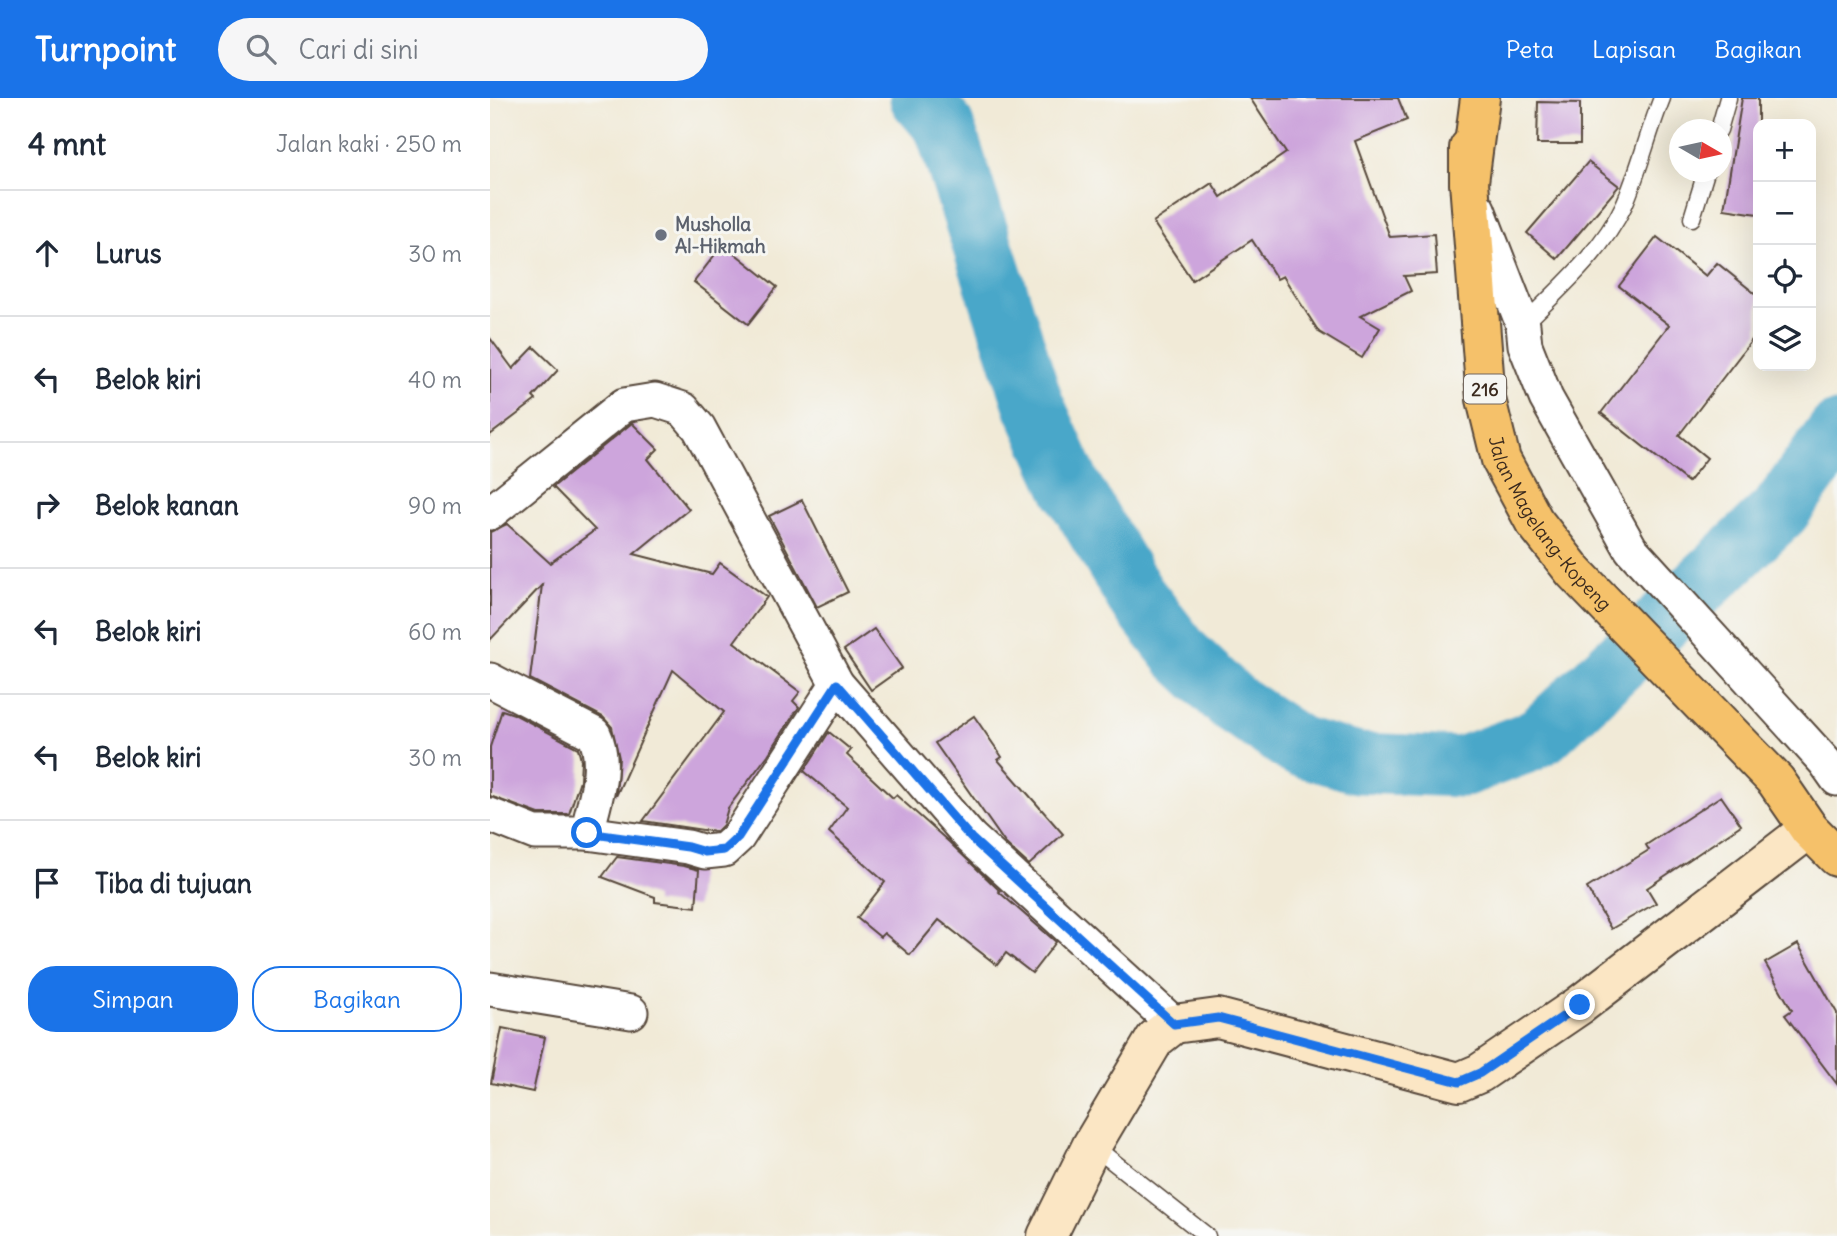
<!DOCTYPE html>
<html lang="id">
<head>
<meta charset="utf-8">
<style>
	:root { --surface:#fff; --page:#f6f6f7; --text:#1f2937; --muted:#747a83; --line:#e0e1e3; --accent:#1a73e8 }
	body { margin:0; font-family:Delius,sans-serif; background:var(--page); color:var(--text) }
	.controls { position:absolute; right:21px; top:21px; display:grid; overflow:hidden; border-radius:14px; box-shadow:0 7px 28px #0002 }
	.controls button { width:63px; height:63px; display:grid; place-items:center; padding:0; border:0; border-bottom:2px solid var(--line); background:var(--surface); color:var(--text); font:35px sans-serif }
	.compass { position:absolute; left:1179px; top:21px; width:63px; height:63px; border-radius:50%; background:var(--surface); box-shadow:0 7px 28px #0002; rotate:99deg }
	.stop { position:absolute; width:21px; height:21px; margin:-16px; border:5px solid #1a73e8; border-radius:50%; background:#fff }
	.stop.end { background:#1a73e8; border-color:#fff; box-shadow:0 2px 7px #0008 }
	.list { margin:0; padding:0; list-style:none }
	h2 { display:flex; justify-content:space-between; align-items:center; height:91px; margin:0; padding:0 28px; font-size:30px }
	h2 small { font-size:23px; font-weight:400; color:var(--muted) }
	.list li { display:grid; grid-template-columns:46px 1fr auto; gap:21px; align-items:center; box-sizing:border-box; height:126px; padding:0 28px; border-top:2px solid var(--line) }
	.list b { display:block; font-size:26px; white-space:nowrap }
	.list em { font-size:23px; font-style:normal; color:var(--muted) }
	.actions { display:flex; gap:14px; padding:21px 28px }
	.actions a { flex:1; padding:16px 0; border:2px solid var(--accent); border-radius:28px; text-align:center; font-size:24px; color:var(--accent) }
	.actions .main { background:var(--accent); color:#fff }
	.icon { flex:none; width:38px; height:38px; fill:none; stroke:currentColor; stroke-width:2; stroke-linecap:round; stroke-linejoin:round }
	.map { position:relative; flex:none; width:1347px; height:1138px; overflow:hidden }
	header { display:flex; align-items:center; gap:42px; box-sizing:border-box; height:98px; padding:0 35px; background:var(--accent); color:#fff }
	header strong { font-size:33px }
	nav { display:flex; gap:38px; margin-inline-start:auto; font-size:24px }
	.search { width:490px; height:63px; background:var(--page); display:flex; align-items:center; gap:18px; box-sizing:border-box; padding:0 24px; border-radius:38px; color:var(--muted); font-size:26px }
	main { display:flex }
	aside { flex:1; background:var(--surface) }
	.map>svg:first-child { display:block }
</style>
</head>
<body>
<header>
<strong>Turnpoint</strong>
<div class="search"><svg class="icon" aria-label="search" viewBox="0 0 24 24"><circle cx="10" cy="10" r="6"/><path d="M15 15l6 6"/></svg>Cari di sini</div>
<nav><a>Peta</a><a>Lapisan</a><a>Bagikan</a></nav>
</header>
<main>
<aside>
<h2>4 mnt<small>Jalan kaki · 250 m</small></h2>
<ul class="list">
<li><svg class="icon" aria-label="ahead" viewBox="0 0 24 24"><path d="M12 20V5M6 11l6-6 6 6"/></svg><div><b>Lurus</b></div><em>30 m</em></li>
<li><svg class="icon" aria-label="left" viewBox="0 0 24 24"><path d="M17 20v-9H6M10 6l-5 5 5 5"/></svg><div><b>Belok kiri</b></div><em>40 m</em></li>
<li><svg class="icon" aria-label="right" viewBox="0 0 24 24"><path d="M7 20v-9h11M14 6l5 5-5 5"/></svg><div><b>Belok kanan</b></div><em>90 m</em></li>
<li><svg class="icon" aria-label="left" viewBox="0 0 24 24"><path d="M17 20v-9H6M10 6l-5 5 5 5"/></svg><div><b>Belok kiri</b></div><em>60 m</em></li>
<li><svg class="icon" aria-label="left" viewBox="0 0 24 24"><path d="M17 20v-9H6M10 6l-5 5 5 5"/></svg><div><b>Belok kiri</b></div><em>30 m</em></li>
<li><svg class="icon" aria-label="arrive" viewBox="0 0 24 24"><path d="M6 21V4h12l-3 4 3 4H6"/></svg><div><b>Tiba di tujuan</b></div></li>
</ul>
<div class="actions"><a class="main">Simpan</a><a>Bagikan</a></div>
</aside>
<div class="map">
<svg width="1347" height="1138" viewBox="0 0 1347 1138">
	<rect width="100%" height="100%" fill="#f6f6f2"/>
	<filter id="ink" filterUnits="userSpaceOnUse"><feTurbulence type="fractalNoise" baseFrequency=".0143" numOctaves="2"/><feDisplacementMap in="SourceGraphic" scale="14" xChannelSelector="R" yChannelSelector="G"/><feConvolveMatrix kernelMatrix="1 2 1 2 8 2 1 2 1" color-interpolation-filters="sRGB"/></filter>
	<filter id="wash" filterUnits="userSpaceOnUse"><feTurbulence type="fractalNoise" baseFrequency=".00686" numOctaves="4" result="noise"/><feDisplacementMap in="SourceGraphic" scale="28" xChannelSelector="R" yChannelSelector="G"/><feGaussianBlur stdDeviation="1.57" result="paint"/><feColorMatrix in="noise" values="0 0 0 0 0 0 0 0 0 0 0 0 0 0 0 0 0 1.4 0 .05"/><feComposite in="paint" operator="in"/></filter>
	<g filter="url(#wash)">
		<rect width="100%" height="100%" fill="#f1ead7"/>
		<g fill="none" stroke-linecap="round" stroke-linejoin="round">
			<polyline stroke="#4aa7c9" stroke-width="61" points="430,0 454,28 544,307 579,385 646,498 691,556 743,605 808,648 868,665 971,669 1039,644 1053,636 1291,412 1347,334"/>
		</g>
		<g id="blocks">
			<g fill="#cda5dc">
				<polygon points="760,0 908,0 917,22 865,43 900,139 944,136 947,176 914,178 921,193 870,218 890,230 872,260 829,234 793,178 787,181 762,142 702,182 663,124 722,85 731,99 796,55"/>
				<polygon points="1252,0 1268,0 1268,116 1234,111"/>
				<polygon points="1048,4 1090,5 1090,46 1047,46"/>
				<polygon points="1098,64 1129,88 1067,161 1037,135"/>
				<polygon points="1167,139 1216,178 1227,165 1268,198 1268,234 1189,337 1217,360 1198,384 1111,315 1179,227 1129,188"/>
				<polygon points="233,146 287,189 258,226 204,184"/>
				<polygon points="0,240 23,271 44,249 68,272 43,299 46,302 0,337"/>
				<polygon points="142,325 168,351 158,361 199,411 144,456 222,476 230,465 277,499 244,544 310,594 303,603 309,609 278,657 238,710 233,727 226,734 153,723 234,614 183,572 126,698 129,660 122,629 113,619 40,581 52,487 0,542 0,434 17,426 60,465 105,432 63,389"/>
				<polygon points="312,402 358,494 327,509 279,418"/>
				<polygon points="384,531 412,570 381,592 354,552"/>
				<polygon points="12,612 24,616 88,650 91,662 90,682 79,716 49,716 0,698 0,649"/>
				<polygon points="484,618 512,659 508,662 573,736 539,767 515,745 445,645"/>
				<polygon points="339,634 361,652 357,657 403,700 406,697 459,744 510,793 509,794 566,844 542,875 516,855 507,867 449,822 420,857 394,835 390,839 367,820 395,784 339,734 357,709 314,673"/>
				<polygon points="1231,698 1251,727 1157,790 1166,805 1121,831 1097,790 1159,752 1156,747"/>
				<polygon points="127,759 194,768 209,772 206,809 165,804 165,799 112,779"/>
				<polygon points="1308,846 1347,915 1347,986 1295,917 1302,912 1275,865"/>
				<polygon points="12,930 55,939 43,994 1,985"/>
			</g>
		</g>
	</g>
	<g filter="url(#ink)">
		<use href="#blocks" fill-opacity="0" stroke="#56473a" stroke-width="2"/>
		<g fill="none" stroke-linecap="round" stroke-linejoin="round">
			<defs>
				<g id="lane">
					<polyline points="1229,32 1238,0"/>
					<polyline points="1202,120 1216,74"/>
					<path d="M 1033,227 C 1069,191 1112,154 1134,107 C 1149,73 1158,35 1172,0"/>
					<polyline points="602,1047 717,1138"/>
				</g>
				<g id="street">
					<polyline points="988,111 1033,227 1035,247 1056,300 1141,451 1335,664 1347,681"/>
					<polyline points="0,415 134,307 165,302 193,311 209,330 347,586 481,740 684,926"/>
					<path d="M 0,582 L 104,636 C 119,667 104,703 97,735"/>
					<polyline points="0,717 45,735 97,735 198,749 215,754 234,752 248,739 347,586"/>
					<polyline points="0,891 141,914"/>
				</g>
				<polyline id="secondary" points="557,1138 602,1047 665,941 684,926 728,920 969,984 990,975 1090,907 1319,731"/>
				<g id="primary">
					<path id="s1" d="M 979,50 L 979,84 L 996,301 L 1011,362 L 1044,423 L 1084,474 L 1286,683 L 1319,731 L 1347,759"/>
				</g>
				<polyline id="highway" points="979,84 990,0"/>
			</defs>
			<use href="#lane" stroke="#56473a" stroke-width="19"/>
			<use href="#street" stroke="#56473a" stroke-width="37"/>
			<use href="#secondary" stroke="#56473a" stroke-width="42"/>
			<use href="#primary" stroke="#56473a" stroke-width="42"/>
			<use href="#highway" stroke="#56473a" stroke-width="42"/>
			<use href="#lane" stroke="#fff" stroke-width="16"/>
			<use href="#street" stroke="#fff" stroke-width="33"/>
			<use href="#secondary" stroke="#fbe6c4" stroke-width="38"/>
			<use href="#primary" stroke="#f5c16b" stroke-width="38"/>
			<use href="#highway" stroke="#f5c16b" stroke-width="38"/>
		</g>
	</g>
	<g fill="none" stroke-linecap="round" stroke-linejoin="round" filter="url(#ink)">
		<polyline stroke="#1a73e8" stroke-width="9" points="97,735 198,749 215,754 234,752 248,739 347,586 481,740 684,926 728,920 969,984 990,975 1090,907"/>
	</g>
	<circle fill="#6b7280" stroke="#f6f6f2" stroke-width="2.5" cx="171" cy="137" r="7"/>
	<g text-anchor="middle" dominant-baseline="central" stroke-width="6" stroke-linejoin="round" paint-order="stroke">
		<rect fill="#f6f6f2" stroke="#73675e" stroke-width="2" x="974" y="276.5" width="42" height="29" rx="5"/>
		<g font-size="18" font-weight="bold" fill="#3b2a1e">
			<text x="995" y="291">216</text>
		</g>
		<g font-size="19" font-weight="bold" fill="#5b616d" stroke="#f6f6f2" text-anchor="start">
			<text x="185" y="126">Musholla<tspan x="185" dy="22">Al-Hikmah</tspan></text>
		</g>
		<g font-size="19" fill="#3b2a1e" stroke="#f6f6f2">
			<text stroke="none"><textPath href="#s1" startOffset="394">Jalan Magelang-Kopeng</textPath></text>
		</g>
	</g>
</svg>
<div class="controls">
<button>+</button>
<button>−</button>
<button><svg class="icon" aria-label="locate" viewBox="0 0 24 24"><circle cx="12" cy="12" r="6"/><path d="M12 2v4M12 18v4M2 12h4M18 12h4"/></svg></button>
<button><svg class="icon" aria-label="layers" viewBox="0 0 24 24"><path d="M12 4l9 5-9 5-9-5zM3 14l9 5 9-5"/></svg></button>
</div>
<svg class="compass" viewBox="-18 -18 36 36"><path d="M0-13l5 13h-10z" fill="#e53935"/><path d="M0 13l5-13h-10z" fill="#747a83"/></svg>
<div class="stop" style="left:97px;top:735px"></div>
<div class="stop end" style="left:1090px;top:907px"></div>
</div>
</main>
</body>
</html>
